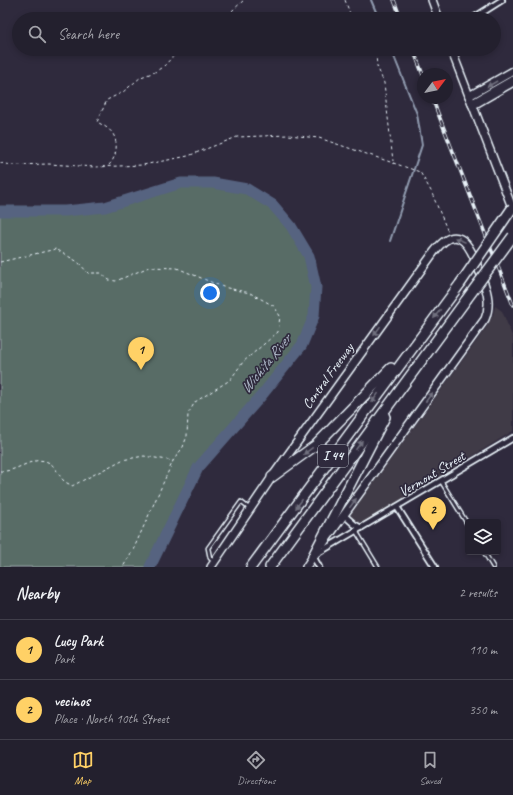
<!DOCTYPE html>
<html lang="en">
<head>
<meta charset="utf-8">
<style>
	:root { --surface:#23202e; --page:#2f2d3a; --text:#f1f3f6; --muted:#a3a3aa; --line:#403e4a; --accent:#ffd166 }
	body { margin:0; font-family:Caveat,sans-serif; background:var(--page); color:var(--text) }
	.controls { position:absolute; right:12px; bottom:12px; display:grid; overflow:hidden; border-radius:4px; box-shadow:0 2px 6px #0003 }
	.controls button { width:36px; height:36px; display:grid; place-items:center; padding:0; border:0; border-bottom:1px solid var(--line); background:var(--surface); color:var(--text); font:20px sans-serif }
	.compass { position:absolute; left:417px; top:68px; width:36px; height:36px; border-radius:50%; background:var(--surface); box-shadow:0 2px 6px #0003; rotate:58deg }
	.you { position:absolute; left:210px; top:293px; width:14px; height:14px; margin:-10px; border:3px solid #fff; border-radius:50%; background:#1a73e8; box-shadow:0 0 0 6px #1a73e833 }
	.badge { display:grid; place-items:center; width:26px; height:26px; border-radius:50%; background:var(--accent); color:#111; font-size:13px; font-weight:700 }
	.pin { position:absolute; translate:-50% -33px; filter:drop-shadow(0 1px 2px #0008) }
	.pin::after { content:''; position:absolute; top:21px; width:14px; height:12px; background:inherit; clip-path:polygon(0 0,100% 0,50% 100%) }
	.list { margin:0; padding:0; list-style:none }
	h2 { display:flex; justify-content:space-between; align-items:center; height:52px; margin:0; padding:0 16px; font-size:17px }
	h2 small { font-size:13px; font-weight:400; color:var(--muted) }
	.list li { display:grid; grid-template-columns:26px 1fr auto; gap:12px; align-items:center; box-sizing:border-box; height:60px; padding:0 16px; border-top:1px solid var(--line) }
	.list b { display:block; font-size:15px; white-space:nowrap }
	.list p { margin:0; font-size:13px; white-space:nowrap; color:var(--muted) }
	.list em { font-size:13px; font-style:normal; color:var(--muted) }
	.icon { flex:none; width:22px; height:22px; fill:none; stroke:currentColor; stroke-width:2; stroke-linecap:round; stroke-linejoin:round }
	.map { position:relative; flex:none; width:513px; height:567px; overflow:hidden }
	.search { position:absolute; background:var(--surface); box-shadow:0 2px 6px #0003; left:12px; right:12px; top:12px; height:44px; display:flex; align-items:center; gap:10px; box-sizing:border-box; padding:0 14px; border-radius:22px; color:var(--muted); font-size:15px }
	.sheet { height:172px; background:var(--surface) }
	nav { display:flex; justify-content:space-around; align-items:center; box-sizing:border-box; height:56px; border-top:1px solid var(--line); background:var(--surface); font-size:11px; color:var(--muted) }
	nav a { display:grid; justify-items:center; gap:2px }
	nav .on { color:var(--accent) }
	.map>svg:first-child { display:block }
</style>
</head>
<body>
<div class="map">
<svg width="513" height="567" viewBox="0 0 513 567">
	<rect width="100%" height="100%" fill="#2f2a3d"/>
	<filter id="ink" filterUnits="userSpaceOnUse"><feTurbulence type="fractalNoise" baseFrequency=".025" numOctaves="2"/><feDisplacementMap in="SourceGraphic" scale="8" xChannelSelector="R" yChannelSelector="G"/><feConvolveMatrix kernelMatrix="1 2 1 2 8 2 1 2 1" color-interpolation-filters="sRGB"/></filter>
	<g filter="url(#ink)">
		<polygon fill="#413a46" points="495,306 502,311 513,338 513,431 362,524 358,524 353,520 351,514 486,328 493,315"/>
		<polygon fill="#586c66" stroke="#a0aeaf" points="181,183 213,183 247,189 273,205 291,226 309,256 316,287 314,316 302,345 262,395 198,468 150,567 0,567 0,211 65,211 105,207"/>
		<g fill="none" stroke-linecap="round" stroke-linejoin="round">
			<g stroke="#919cb0" stroke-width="2">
				<polyline points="371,0 379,19"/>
				<polyline points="390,241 422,145 417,114 391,49"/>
			</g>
			<polyline stroke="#576380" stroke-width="11" points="0,211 65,211 105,207 181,183 213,183 247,189 273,205 291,226 309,256 316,287 314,316 302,345 262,395 198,468 150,567"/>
			<defs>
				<g id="lane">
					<polyline points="441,481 468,525"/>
					<polyline points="356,531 378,567"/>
					<polyline points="484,552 493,567"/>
					<polyline points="214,562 210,558 208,548 241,502 250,509"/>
				</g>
				<g id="street">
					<polyline points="472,19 502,0"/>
					<polyline points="397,507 435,567"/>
					<polyline points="344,515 354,524 361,528"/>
					<polyline points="319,567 313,556 513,438"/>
				</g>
				<g id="secondary">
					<polyline points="432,0 439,19"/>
					<polyline points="451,49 513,210"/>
					<polyline points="469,96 513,71"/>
					<path d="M 211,567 L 272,477 L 434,252 C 455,224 468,240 477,265 C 484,283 493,300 485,319 L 323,544"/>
					<polyline points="306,567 316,552"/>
				</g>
				<g id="highway">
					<polyline points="473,104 513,81"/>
					<polyline points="272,477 316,445 391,368"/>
					<polyline points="313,556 385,417"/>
					<polyline points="251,567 460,284"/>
					<polyline points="270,567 466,300"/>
				</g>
			</defs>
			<use href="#lane" stroke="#e8f1f8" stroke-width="5.5"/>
			<use href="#street" stroke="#e8f1f8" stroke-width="8"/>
			<use href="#secondary" stroke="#e8f1f8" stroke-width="10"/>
			<use href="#highway" stroke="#e8f1f8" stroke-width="12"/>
			<g stroke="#e8f1f8" stroke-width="1" stroke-dasharray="3 3" stroke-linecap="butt">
				<polyline points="345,0 352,19"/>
				<polyline points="223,19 244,0"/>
				<polyline points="371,49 376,55 377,66 384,83 393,161"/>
				<polyline points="0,163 12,165 49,164 95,167 143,165 188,156 237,137 288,135 319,138 420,172 431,191 448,232"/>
				<path d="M 109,165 C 116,158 119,144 113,134 C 110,129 103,125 97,122 L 107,100 L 123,92 L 141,77 L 155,72 L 164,66 L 180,49"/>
				<polyline points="0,262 56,249 78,262 88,273 101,273 109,280 116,281 149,267 177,268 223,287 250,293 274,306 280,316 278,332 243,362 230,380 195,402 188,414 187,436 183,447 173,461 134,548 123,567"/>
				<path d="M 0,471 C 15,473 32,457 45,461 C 56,464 57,474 64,481 C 66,483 70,484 72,486 L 122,460 L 144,456 L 173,461"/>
			</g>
			<use href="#lane" stroke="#2f2a3d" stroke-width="2.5"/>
			<use href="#street" stroke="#2f2a3d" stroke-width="4.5"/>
			<use href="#secondary" stroke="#2f2a3d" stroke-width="7"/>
			<use href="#highway" stroke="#2f2a3d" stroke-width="9"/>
			<defs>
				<g id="rail">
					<polyline points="394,0 401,19"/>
					<polyline points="413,49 423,75"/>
					<polyline points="432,98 513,305"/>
				</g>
			</defs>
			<use href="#rail" stroke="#e8f1f8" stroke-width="3.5"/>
			<use href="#rail" stroke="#2f2a3d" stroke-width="2" stroke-dasharray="6" stroke-linecap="butt"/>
			<defs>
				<g id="highway-bridge">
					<polyline points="460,284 513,207"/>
					<polyline points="466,300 513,236"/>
				</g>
			</defs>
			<use href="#highway-bridge" stroke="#e8f1f8" stroke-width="12" stroke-linecap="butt"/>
			<use href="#highway-bridge" stroke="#2f2a3d" stroke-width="9"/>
		</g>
		<defs><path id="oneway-solid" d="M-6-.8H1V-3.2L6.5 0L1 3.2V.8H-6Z"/></defs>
		<g fill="#70707e">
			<use href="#oneway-solid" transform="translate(492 84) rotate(150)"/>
			<use href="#oneway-solid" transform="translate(460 240) rotate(-158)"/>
			<use href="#oneway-solid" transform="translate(437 314) rotate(127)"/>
			<use href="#oneway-solid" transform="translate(377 331) rotate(125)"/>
			<use href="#oneway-solid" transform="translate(429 397) rotate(-54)"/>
			<use href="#oneway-solid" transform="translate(375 398) rotate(126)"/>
			<use href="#oneway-solid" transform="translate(359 445) rotate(-54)"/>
			<use href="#oneway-solid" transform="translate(308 451) rotate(143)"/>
			<use href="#oneway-solid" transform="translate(353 503) rotate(-54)"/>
			<use href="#oneway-solid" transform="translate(299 504) rotate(126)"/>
		</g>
	</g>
	<g text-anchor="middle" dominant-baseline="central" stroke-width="3.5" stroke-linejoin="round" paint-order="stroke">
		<rect fill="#2f2a3d" stroke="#b0b5c0" stroke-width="1" x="318" y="445" width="30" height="22" rx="3"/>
		<g font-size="13" font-weight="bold" fill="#e8f1f8">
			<text x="333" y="456">I 44</text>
		</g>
		<g font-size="14" fill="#e8f1f8" stroke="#2f2a3d">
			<text transform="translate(328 376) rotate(-54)">Central Freeway</text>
			<text transform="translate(432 474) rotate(-31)">Vermont Street</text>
		</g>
		<g font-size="15" font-style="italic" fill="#aeb8c8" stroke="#2f2a3d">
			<text transform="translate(266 364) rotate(-51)">Wichita River</text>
		</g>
	</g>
</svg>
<div class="controls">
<button><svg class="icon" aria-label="layers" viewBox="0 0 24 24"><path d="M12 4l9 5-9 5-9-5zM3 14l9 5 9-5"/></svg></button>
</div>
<svg class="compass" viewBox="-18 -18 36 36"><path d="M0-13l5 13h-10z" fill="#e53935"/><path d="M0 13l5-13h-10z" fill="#a3a3aa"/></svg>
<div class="you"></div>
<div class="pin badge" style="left:141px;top:370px">1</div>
<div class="pin badge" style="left:433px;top:530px">2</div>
<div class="search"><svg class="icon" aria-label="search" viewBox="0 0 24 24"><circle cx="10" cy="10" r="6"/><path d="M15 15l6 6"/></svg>Search here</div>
</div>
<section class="sheet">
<h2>Nearby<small>2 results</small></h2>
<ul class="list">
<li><span class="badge">1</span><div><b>Lucy Park</b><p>Park</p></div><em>110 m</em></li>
<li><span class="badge">2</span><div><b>vecinos</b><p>Place · North 10th Street</p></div><em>350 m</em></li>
</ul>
</section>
<nav>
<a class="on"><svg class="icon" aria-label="map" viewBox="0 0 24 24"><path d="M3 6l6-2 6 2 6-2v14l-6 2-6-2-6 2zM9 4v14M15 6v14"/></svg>Map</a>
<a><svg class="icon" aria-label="directions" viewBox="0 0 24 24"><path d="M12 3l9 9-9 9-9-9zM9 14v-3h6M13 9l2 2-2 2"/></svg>Directions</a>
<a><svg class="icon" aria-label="saved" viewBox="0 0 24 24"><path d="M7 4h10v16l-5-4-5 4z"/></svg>Saved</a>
</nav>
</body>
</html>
